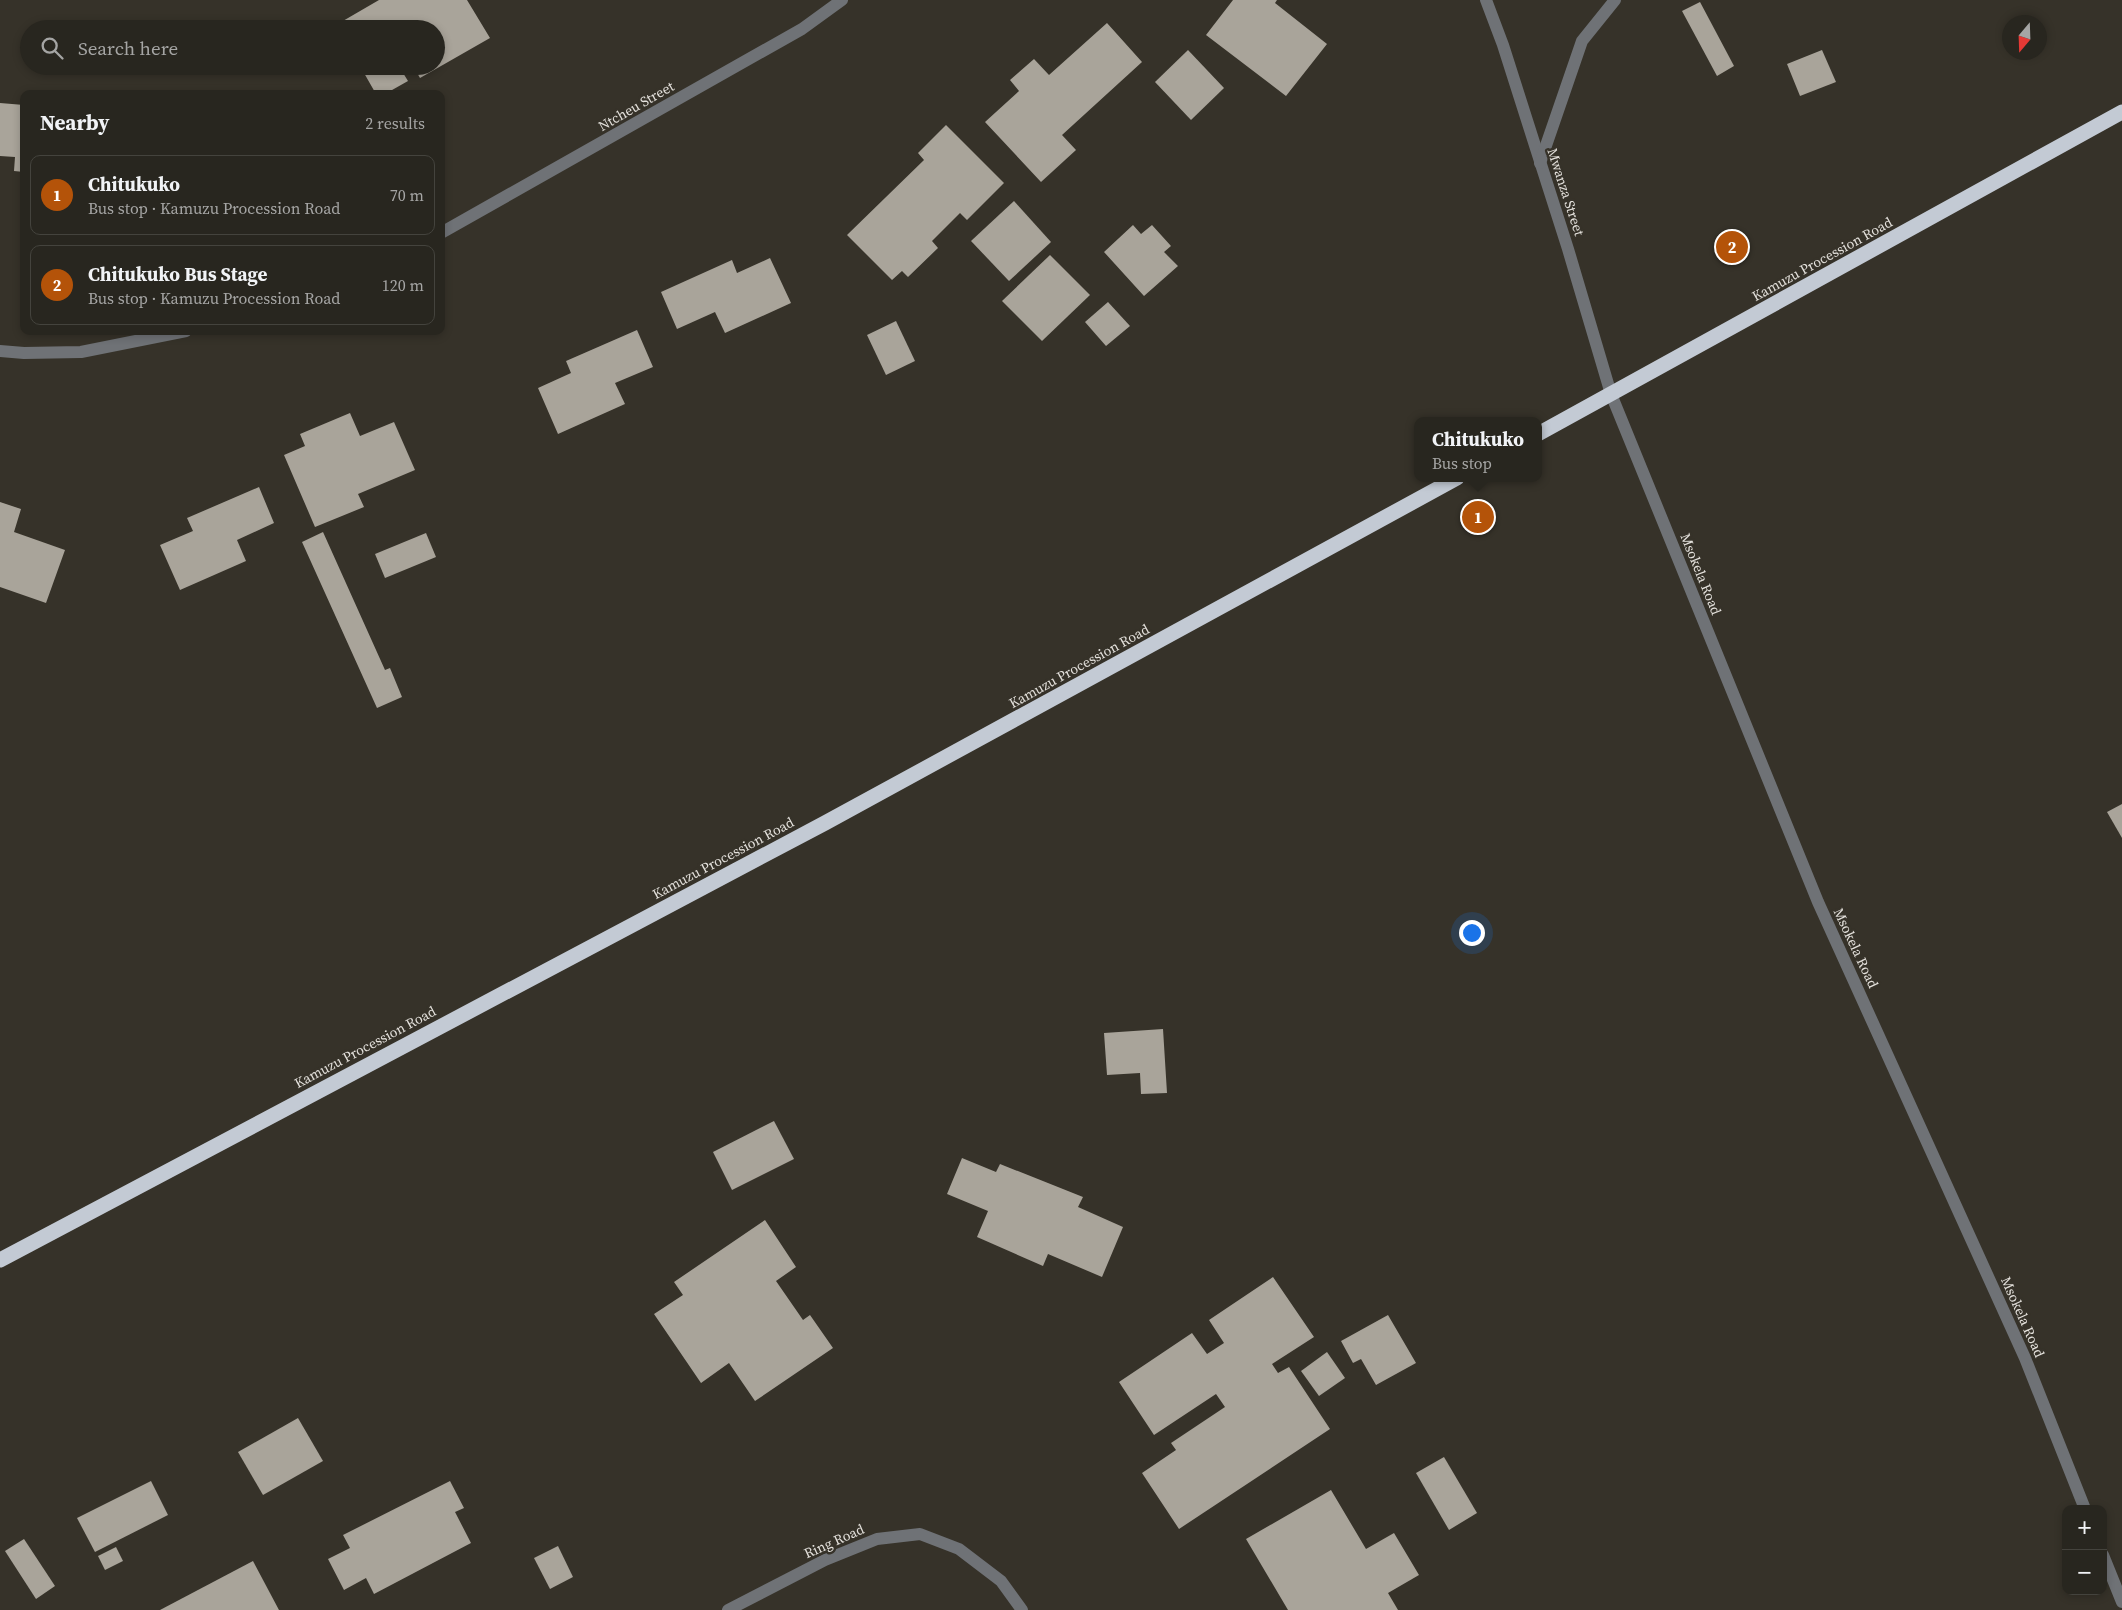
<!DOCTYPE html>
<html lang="en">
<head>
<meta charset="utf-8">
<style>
	:root { --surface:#28261f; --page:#34322c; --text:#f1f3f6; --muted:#a5a5a4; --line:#44433d; --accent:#b45309 }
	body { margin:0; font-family:"Source Serif 4",serif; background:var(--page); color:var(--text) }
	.controls { position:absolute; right:15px; bottom:15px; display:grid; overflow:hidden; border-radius:10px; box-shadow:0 2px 8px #0003 }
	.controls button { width:45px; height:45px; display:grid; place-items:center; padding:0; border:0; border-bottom:1px solid var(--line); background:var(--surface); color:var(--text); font:25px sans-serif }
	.compass { position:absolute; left:2002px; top:15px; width:45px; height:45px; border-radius:50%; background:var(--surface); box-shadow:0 2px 8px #0003; rotate:199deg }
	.you { position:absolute; left:1471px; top:932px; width:18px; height:18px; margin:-12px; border:4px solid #fff; border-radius:50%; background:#1a73e8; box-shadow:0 0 0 8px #1a73e833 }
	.badge { display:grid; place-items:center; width:32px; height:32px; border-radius:50%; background:var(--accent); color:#fff; font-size:16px; font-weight:700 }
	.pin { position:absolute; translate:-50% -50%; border:2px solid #fff; box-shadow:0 1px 5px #0006 }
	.popup { position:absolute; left:1414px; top:417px; width:128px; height:65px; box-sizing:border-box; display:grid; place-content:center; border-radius:10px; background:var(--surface); filter:drop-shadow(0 1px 4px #0005); font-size:16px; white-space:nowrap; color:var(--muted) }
	.popup b { font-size:19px; color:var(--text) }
	.popup::after { content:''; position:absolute; left:50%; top:100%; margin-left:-10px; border:10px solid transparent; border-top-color:var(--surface) }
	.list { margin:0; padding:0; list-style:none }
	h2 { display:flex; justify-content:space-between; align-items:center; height:65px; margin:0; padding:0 20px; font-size:21px }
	h2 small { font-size:16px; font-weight:400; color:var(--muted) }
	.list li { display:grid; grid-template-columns:32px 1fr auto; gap:15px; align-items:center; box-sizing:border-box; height:80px; margin:0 10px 10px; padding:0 10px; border:1px solid var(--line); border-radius:10px }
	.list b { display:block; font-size:19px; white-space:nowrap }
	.list p { margin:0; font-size:16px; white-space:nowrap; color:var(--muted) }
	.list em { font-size:16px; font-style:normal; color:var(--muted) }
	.icon { flex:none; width:28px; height:28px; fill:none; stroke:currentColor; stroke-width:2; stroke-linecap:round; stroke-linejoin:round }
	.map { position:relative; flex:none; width:2122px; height:1610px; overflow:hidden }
	.search { position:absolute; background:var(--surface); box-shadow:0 2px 8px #0003; left:20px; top:20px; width:425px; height:55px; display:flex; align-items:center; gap:12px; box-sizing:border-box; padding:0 18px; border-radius:28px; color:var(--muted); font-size:19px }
	.panel { position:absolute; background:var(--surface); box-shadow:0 2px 8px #0003; left:20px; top:90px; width:425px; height:245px; border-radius:10px }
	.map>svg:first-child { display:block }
</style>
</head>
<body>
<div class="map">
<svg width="2122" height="1610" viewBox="0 0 2122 1610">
	<rect width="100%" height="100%" fill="#363229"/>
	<g fill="#a9a49a">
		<polygon points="379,0 467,0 490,38 420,78 413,66 436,66 436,29 338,29 336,25"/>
		<polygon points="1233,0 1277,0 1275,3 1327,44 1286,96 1206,35"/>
		<polygon points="1700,2 1734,66 1717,76 1682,11"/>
		<polygon points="1107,23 1142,62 1062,135 1076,150 1041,182 985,122 1019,91 1010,80 1034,59 1049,75"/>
		<polygon points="1188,50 1224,88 1191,120 1155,82"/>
		<polygon points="1822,50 1836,82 1800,96 1787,64"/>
		<polygon points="360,66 403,66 400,68 408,81 385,94 376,94"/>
		<polygon points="0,103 24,105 24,172 14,171 15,157 0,156"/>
		<polygon points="946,125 1004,183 967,220 960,213 932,241 938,248 908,277 902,271 892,280 847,235 924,160 918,153"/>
		<polygon points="1014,201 1051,242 1009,281 971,241"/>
		<polygon points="1133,225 1141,234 1152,225 1171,246 1164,252 1178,266 1144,296 1104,252"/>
		<polygon points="1050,255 1090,295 1042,341 1002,301"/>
		<polygon points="770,258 791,303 725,333 715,312 677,329 661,292 732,260 737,273"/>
		<polygon points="1108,302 1130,326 1106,346 1085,322"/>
		<polygon points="896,321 915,361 886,375 867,335"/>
		<polygon points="637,330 653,367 615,383 625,404 558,434 538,388 571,373 566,361"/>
		<polygon points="350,413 360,436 394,422 415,470 358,494 364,507 315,527 284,455 305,446 300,434"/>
		<polygon points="259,487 274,523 237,540 246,561 180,590 160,545 193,531 187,518"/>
		<polygon points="0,502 21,509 14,532 65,550 46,603 0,587"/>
		<polygon points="323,532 385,670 390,668 402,697 377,708 302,542"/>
		<polygon points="426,533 436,557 385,578 375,554"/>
		<polygon points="2122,804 2122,838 2107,812"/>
		<polygon points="1163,1029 1167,1093 1141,1094 1140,1073 1107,1075 1104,1033"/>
		<polygon points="774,1121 794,1159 732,1190 713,1152"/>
		<polygon points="962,1158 996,1172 1000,1164 1083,1197 1078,1207 1123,1227 1102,1277 1048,1254 1043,1266 977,1237 988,1211 947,1194"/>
		<polygon points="765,1220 796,1267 776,1281 803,1320 810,1315 833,1348 755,1401 729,1363 701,1383 654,1314 683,1295 674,1282"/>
		<polygon points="1273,1277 1314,1337 1272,1364 1278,1373 1289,1367 1330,1429 1179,1529 1142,1473 1176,1450 1171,1443 1225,1407 1216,1394 1154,1435 1119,1382 1192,1333 1207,1354 1224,1343 1209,1320"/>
		<polygon points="1388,1315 1416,1363 1376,1385 1361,1359 1353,1363 1341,1341"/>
		<polygon points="1327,1352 1345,1378 1319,1396 1301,1371"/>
		<polygon points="298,1418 323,1461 263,1495 238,1452"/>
		<polygon points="1444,1457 1477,1513 1449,1530 1416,1473"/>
		<polygon points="151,1481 168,1515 95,1552 77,1518"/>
		<polygon points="450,1481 464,1508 455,1512 471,1543 374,1594 366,1578 344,1590 328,1559 350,1548 343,1535"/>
		<polygon points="1331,1490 1366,1549 1394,1533 1419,1575 1388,1593 1398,1610 1288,1610 1246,1539"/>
		<polygon points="24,1539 55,1586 36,1599 5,1551"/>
		<polygon points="558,1546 573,1577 550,1589 534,1558"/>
		<polygon points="116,1547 123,1561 105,1570 98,1556"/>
		<polygon points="253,1561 279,1610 160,1610"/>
	</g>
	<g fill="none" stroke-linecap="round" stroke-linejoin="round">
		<g stroke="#6f7276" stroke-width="12">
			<polyline points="1486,0 1503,45 1568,249 1611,394 1818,902 2025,1358 2085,1509"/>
			<polyline points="1540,163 1582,41 1615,0"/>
			<polyline points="441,233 802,29 842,0"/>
			<polyline points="0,351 24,353 81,352 186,331"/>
			<polyline points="2103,1555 2122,1602"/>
			<polyline points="728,1610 825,1560 877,1539 920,1534 959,1549 1001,1581 1022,1610"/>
		</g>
		<g stroke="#c3cad4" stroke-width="15">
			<polyline points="1538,434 2122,112"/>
			<polyline points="0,1260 825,823 1457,478"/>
		</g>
	</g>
	<g text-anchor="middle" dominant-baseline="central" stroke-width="5" stroke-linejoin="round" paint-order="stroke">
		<g font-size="14" fill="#e4e1dc" stroke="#363229">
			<text transform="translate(636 106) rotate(-30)">Ntcheu Street</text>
			<text transform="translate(1566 192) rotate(72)">Mwanza Street</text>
			<text transform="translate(1822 259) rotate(-29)">Kamuzu Procession Road</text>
			<text transform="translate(1701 574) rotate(68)">Msokela Road</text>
			<text transform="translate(1079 666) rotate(-29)">Kamuzu Procession Road</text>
			<text transform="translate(723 858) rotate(-28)">Kamuzu Procession Road</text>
			<text transform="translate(1856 948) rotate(65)">Msokela Road</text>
			<text transform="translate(365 1047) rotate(-28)">Kamuzu Procession Road</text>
			<text transform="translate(2023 1317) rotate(66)">Msokela Road</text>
			<text transform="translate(834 1541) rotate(-24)">Ring Road</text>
		</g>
	</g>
</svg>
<div class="controls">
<button>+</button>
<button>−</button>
</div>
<svg class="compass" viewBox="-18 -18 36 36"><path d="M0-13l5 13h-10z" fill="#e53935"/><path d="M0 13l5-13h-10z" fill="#a5a5a4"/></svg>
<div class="you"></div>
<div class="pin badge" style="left:1478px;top:517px">1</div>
<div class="popup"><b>Chitukuko</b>Bus stop</div>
<div class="pin badge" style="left:1732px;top:247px">2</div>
<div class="search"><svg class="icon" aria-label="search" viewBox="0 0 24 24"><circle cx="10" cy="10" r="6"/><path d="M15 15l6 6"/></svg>Search here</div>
<section class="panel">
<h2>Nearby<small>2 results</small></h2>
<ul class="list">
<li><span class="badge">1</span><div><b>Chitukuko</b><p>Bus stop · Kamuzu Procession Road</p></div><em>70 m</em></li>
<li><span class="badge">2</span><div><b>Chitukuko Bus Stage</b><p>Bus stop · Kamuzu Procession Road</p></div><em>120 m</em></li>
</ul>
</section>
</div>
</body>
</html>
